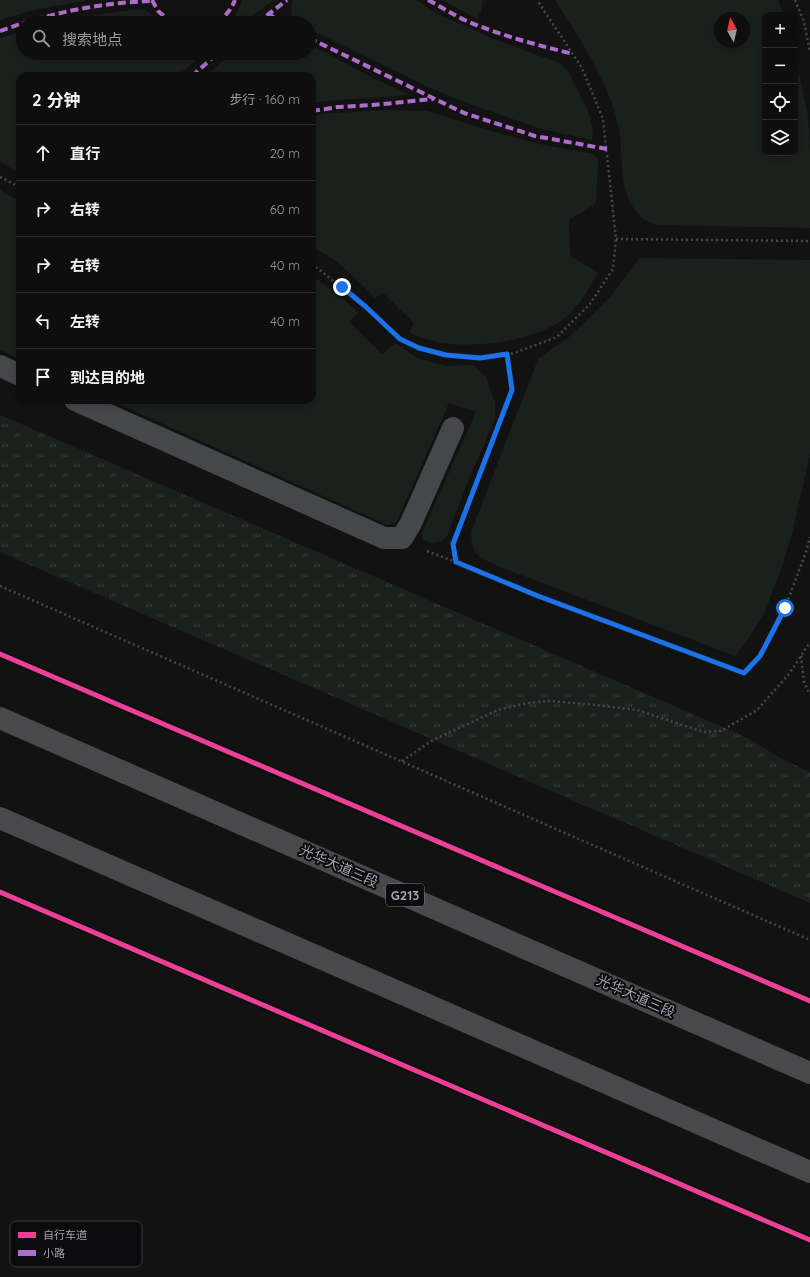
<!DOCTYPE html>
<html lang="zh">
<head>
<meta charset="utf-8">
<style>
	:root { --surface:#0e0e0e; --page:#1c1c1c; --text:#f1f3f6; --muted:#9b9c9e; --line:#2e2e2e }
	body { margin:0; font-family:Quicksand,"Noto Sans SC",sans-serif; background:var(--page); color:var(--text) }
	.controls { position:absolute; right:12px; top:12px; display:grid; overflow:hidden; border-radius:8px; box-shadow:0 2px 6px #0003 }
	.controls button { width:36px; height:36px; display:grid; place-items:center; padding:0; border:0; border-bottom:1px solid var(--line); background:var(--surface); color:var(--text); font:20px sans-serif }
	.compass { position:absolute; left:714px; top:12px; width:36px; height:36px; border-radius:50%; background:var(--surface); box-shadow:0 2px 6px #0003; rotate:352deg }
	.stop { position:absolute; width:12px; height:12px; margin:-9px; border:3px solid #1a73e8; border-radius:50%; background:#fff }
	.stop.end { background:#1a73e8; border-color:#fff; box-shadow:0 1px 4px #0008 }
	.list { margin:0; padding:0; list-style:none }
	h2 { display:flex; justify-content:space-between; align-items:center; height:52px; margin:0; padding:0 16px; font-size:17px }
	h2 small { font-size:13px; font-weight:400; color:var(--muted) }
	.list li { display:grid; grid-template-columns:26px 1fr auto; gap:12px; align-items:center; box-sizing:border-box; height:56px; padding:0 16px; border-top:1px solid var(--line) }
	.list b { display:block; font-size:15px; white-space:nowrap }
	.list em { font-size:13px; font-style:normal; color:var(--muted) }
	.icon { flex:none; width:22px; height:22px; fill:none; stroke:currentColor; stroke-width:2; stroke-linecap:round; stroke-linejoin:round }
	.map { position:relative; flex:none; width:810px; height:1277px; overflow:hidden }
	.search { position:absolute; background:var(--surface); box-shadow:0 2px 6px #0003; left:16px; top:16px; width:300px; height:44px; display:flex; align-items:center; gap:10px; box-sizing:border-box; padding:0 14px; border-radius:22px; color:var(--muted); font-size:15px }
	.panel { position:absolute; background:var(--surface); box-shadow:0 2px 6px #0003; left:16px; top:72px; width:300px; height:332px; border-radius:12px }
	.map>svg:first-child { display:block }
</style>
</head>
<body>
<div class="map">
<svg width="810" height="1277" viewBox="0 0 810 1277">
	<defs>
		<pattern id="park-tufts" width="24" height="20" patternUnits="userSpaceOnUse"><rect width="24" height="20" fill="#1a211c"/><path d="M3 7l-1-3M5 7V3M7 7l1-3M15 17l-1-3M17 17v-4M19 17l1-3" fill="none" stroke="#383e3b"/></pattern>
	</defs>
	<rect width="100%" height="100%" fill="#121212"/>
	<g fill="#1a211c" fill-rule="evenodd">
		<polygon points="0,0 89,0 33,10 0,20"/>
		<polygon points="242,0 274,0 243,23 229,23 236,15"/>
		<polygon points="294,0 416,0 441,16 466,26 486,36 559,63 568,71 589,113 593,132 592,140 541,129 467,103 430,88 309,29 309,23 294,23 291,14 292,1"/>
		<polygon points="442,0 483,0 481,11 477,19"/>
		<path d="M 555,0 L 778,0 L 783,15 L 765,15 L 765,153 L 795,153 L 795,54 L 808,116 L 810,153 L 810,228 L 657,225 C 652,223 645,221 641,217 C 619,195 623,165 620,137 C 619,126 615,112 611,101 C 598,65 575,32 555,0 ZM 720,18 L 744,18 L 744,42 L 720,42 Z"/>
		<polygon points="131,10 146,10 162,23 52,23 65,19"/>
		<polygon points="23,31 23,53 204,53 177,76 20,76 20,174 0,161 0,38"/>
		<polygon points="309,45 329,54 369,76 410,95 325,101 312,104 312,76 206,76 231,53 309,53"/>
		<path d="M 386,110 L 428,111 L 491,131 L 539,144 L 593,154 L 598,159 L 596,203 L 569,220 L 570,256 L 598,273 C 588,290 577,310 561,321 C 529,343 459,352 423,338 C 418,337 413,334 409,332 L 414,323 L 383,293 L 375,298 C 355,278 338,259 312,247 L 312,116 L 321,114 Z"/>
		<polygon points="0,189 5,193 20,201 20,359 0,350"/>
		<path d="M 640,258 L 810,260 L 810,454 L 792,534 L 781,570 L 764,614 L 748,639 L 735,656 L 495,565 C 476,555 472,555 471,532 L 538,359 L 569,337 L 586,321 L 610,297 Z"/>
		<polygon points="312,275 359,312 349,322 382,354 396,343 417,358 446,366 473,365 486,377 495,403 495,419 468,481 447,536 442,541 433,543 423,540 422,533 476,412 449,403 396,523 387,525 110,400 312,400"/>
	</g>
	<polygon fill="url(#park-tufts)" points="0,415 748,738 778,757 810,772 810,903 0,552"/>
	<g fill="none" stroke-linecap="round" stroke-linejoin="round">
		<g stroke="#48484d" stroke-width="2.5" stroke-dasharray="2 3" stroke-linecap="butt">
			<polyline points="795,0 804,22 810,52"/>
			<polyline points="0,177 20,187"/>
			<polyline points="616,239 810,241"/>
			<polyline points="312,264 366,307 400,339 419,348 446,355 480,358 514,353 557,337 590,304 613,269 616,239 603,119 582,68 537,0"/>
			<polyline points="507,354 512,390 453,544 456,562 538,595 744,673 760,656 785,608 807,549 810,537"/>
			<polyline points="427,551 456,562"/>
			<polyline points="0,586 810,940"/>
			<polyline points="801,656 804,682 810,695"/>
			<polyline points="402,761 433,740 498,710 527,703 549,701 587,704 637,710 704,732 721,731 757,710 789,674 810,642"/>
		</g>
		<g stroke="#46474b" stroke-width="22">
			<polyline points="0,366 20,375"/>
			<polyline points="75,400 384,538 402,538 411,523 453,428"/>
		</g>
		<g stroke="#49494c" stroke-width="22">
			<polyline points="0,718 810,1073"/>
			<polyline points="0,818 810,1172"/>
		</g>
		<g stroke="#b06ccc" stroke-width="4" stroke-dasharray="8 4" stroke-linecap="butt">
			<polyline points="152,0 158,11 172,23"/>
			<path d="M 428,0 C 442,7 455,16 469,22 C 503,36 537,45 573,54"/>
			<polyline points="269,14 282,23"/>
			<path d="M 24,23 C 65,10 110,2 153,1"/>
			<path d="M 216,23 C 225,17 231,10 235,0"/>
			<polyline points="257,23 287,0"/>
			<polyline points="0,31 23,23"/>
			<polyline points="309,38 464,113 535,136 607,149"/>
			<polyline points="192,76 218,53"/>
			<polyline points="312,111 338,107 373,105 433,99"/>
		</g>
		<defs>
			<g id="cycleway">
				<polyline points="0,654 810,1001"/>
				<polyline points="0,892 810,1240"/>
			</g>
		</defs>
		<use href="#cycleway" stroke="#0c0c0e" stroke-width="8"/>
		<use href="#cycleway" stroke="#ea4096" stroke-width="5"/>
	</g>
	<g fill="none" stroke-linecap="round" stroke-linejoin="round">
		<polyline stroke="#1a73e8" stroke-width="5" points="342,287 366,307 400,339 419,348 446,355 480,358 507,354 512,390 453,544 456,562 538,596 744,673 760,656 785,608"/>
	</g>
	<g text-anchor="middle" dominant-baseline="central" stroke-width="4" stroke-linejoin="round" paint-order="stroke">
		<rect fill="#0c0c0e" stroke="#757782" stroke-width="1" x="386" y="884" width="38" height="22" rx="3"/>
		<g font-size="13" font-weight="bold" fill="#a2a5b4">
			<text x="405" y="895">G213</text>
		</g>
		<g font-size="14" fill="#a2a5b4" stroke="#0c0c0e">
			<text transform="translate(339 866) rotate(24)">光华大道三段</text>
			<text transform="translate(636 996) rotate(24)">光华大道三段</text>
		</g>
	</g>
	<rect x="10" y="1221" width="132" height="46" rx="6" fill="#0c0c0e" stroke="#393a40" stroke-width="1"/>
	<rect x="18" y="1232" width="18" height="6" fill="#ea4096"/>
	<rect x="18" y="1250" width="18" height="6" fill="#b06ccc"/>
	<g font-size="11" fill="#a2a5b4">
		<text x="43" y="1239">自行车道</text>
		<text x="43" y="1257">小路</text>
	</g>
</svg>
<div class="controls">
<button>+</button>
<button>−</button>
<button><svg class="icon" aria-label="locate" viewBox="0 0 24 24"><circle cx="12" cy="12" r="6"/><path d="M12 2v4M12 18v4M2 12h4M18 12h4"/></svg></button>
<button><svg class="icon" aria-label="layers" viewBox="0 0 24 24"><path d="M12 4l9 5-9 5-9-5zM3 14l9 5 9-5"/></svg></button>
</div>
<svg class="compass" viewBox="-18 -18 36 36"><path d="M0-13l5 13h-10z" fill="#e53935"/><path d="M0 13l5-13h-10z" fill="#9b9c9e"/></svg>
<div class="stop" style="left:785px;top:608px"></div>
<div class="stop end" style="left:342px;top:287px"></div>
<div class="search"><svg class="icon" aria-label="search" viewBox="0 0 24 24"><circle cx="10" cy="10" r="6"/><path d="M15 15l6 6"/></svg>搜索地点</div>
<section class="panel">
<h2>2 分钟<small>步行 · 160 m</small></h2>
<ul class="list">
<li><svg class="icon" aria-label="ahead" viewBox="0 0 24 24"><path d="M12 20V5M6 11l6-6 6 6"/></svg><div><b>直行</b></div><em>20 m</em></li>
<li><svg class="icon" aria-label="right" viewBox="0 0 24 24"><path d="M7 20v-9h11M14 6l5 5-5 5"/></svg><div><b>右转</b></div><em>60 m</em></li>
<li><svg class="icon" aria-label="right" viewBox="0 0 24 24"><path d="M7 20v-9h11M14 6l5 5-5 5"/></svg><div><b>右转</b></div><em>40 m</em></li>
<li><svg class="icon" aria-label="left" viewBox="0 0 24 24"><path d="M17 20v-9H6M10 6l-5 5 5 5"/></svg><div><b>左转</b></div><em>40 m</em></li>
<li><svg class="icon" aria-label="arrive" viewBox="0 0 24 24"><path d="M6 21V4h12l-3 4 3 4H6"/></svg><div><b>到达目的地</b></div></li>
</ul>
</section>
</div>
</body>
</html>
